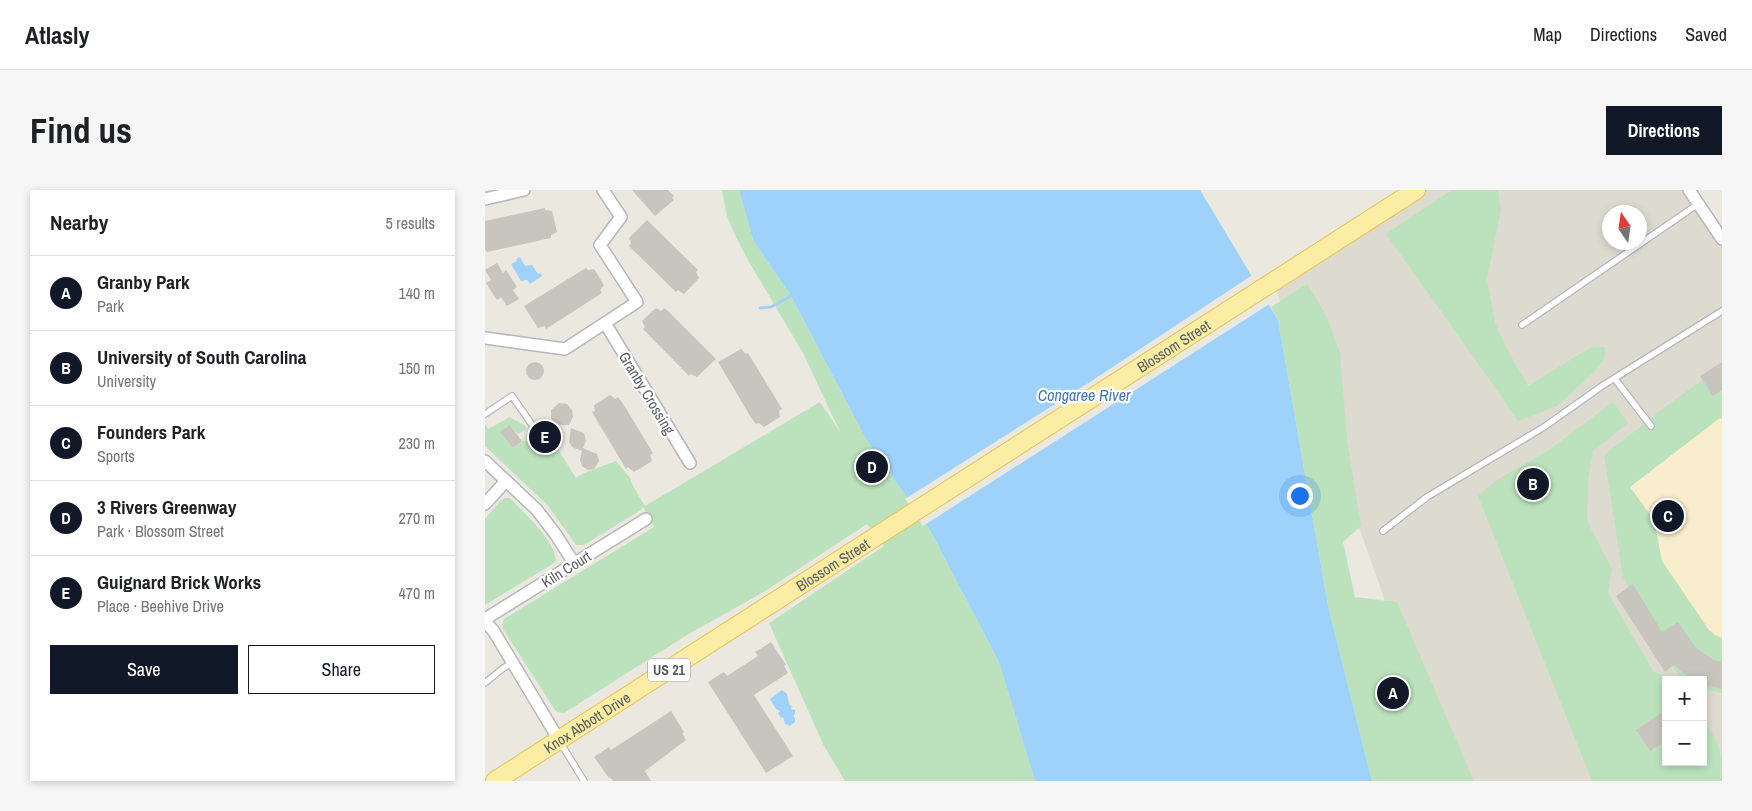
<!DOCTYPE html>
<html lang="en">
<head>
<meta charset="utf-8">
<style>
	:root { --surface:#fff; --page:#f6f6f6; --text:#202124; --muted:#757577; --line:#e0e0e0; --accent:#111827 }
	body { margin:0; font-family:"Archivo Narrow",sans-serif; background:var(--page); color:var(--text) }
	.controls { position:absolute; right:15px; bottom:15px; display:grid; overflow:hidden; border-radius:0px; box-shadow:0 2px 8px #0003 }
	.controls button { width:45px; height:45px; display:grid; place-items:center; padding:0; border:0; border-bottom:1px solid var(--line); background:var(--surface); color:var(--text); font:25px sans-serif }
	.compass { position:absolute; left:1117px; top:15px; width:45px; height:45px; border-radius:50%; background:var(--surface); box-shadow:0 2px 8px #0003; rotate:347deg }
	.you { position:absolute; left:814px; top:305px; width:18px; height:18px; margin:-12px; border:4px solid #fff; border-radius:50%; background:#1a73e8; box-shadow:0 0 0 8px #1a73e833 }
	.badge { display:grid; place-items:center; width:32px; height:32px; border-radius:50%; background:var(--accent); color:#fff; font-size:16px; font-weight:700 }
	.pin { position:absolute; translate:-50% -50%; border:2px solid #fff; box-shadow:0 1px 5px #0006 }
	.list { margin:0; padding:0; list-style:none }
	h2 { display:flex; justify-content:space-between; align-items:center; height:65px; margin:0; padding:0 20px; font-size:21px }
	h2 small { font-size:16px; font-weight:400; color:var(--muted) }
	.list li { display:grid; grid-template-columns:32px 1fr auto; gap:15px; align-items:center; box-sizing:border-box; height:75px; padding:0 20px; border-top:1px solid var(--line) }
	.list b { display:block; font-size:19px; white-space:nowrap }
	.list p { margin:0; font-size:16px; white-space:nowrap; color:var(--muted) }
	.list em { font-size:16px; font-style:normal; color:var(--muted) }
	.actions { display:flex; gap:10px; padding:15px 20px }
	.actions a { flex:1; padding:11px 0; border:1px solid var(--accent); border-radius:0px; text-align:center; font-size:18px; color:var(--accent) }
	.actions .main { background:var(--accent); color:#fff }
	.map { position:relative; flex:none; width:1237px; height:591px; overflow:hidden; border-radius:0px }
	header { display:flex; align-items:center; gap:30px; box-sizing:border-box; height:70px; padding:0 25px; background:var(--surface); border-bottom:1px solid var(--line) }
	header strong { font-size:24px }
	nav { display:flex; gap:28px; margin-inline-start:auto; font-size:18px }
	.intro { display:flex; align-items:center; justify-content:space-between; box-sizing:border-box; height:120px; padding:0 30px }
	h1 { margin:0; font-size:35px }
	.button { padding:12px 22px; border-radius:0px; background:var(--accent); color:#fff; font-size:18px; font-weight:700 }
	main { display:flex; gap:30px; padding:0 30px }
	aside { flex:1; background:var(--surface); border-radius:0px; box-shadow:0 2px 8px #0003 }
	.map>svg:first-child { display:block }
</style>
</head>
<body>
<header>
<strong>Atlasly</strong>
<nav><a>Map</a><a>Directions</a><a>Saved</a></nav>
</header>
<div class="intro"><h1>Find us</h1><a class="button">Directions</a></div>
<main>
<aside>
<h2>Nearby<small>5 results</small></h2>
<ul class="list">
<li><span class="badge">A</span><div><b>Granby Park</b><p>Park</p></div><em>140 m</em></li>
<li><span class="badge">B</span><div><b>University of South Carolina</b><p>University</p></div><em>150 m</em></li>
<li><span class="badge">C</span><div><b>Founders Park</b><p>Sports</p></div><em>230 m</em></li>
<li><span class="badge">D</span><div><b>3 Rivers Greenway</b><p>Park · Blossom Street</p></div><em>270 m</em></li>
<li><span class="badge">E</span><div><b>Guignard Brick Works</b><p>Place · Beehive Drive</p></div><em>470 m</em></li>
</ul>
<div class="actions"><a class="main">Save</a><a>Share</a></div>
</aside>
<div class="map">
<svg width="1237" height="591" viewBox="0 0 1237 591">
	<rect width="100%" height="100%" fill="#ebe8df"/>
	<path fill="#dddad0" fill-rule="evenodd" d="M 936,0 L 1202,0 L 1237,52 L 1237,591 L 963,591 L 790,97 ZM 1124,22 L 1154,22 L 1154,52 L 1124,52 ZM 1181,490 L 1218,490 L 1218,572 L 1181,572 Z"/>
	<g fill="#bce2bd">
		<polygon points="237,0 254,0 268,50 306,106 381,249 445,340 514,472 550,591 360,591 338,554 284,433 399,356 382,334 277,403 202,445 79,523 72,522 70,520 18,439 17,435 19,429 169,337 158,317 156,320 99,355 91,355 63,316 0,256 0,234 3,239 25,227 39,235 41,237 40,240 33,244 25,235 16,242 28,258 37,251 54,253 59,251 61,248 60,239 91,288 99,283 131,271 145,288 149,298 160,316 335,212 355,242 319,165 263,70 250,45 242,26"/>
		<path d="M 967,0 L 1013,0 L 1016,20 L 1002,89 L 1010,133 L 1023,161 L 1043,196 L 1106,157 L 1120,157 L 1119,169 L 1110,181 L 1072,216 L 1033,231 C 990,168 945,106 901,44 Z"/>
		<polygon points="822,94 842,127 855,163 862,249 876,336 858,352 870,407 912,412 989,591 887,591 843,416 793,130 786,117"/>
		<polygon points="1237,176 1237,503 1218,499 1218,490 1200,490 1193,485 1138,387 1119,265 1171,225 1170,224"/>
		<path d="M 1128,212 L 1143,233 L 1108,261 L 1103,290 L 1102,331 L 1127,379 L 1123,403 L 1168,481 L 1187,490 L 1181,490 L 1181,572 L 1218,572 L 1218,528 C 1235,554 1237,561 1237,591 L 1107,591 L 993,306 L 1012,290 L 1064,260 Z"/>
		<path d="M 20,308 L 25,308 C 38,322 70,350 71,371 L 66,375 L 0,415 L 0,329 L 15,311 Z"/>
	</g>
	<polygon fill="#f8eece" points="1235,228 1237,229 1237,448 1230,445 1224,440 1177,371 1169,330 1145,297"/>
	<g fill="#9fd2fb">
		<polygon points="254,0 715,0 793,130 843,416 887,591 550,591 514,472 445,340 381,249 306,106 268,50"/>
		<polygon points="35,67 40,76 47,75 53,84 55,83 57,86 45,94 42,90 36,91 26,74 32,71 31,69"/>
		<polygon points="297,500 302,504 304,514 307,517 306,519 310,520 310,524 308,526 310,528 310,532 305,536 300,534 298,527 296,528 293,523 295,521 291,519 285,509"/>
	</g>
	<polygon fill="#ebe8df" points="769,84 786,113 438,336 420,309 605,192"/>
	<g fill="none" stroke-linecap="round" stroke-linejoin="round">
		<polyline stroke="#9fd2fb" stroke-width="3" points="275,118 286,117 306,106"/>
	</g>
	<g fill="#c8c5bf">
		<polygon points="147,0 183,0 189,6 187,7 189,10 170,26"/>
		<polygon points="60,18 60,20 67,21 72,42 66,45 66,48 2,62 0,59 0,31"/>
		<polygon points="162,30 213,80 211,82 214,88 199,104 193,100 191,102 144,56 146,53 144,48"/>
		<polygon points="12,73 18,83 21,80 32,97 28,100 34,109 22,116 16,107 12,110 1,93 6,90 0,80"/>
		<polygon points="101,78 103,80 109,79 119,95 115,100 117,103 61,139 60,136 53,138 39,116"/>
		<polygon points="171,118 176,121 179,118 184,122 231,169 212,187 206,184 204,186 158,139 160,137 157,131"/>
		<polygon points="256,159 261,164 263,163 297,219 294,221 295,227 279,237 274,233 271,234 267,229 233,172"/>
		<circle cx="50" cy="181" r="9"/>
		<polygon points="1237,172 1237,200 1228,206 1215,186"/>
		<polygon points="125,205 130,209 133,207 137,212 168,263 165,265 167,271 149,282 143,277 141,279 107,222 110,221 109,215"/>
		<polygon points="74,213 82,214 87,220 88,227 84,235 74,235 67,231 66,227 66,220"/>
		<polygon points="25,235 37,251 28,258 15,242"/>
		<polygon points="86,238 99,243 101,251 98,258 112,264 114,271 109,279 103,280 97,276 95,270 97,261 87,257 84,252"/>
		<polygon points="1148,394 1177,442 1193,432 1211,458 1229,470 1237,472 1237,499 1218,494 1218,490 1209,490 1203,487 1189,475 1180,482 1131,406"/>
		<polygon points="286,452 301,475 299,476 303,483 269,505 308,566 281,583 223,492 239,482 242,486 273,466 270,462"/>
		<polygon points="1181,520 1181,551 1165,561 1151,540"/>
		<polygon points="186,521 199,542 197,543 201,550 160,581 166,591 128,591 125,587 124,588 109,567 124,557 126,560"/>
	</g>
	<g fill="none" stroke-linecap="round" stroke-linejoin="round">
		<defs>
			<g id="service">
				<polyline points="1037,135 1213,14"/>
				<polyline points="1130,189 1166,236"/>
				<polyline points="0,224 27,206 50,239"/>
				<polyline points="898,341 942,307 1059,237 1117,196 1237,121"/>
				<polyline points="0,493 17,479 27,473"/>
				<polyline points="75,552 99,591"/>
			</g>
			<g id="minor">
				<polyline points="1204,0 1237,49"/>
				<polyline points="0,9 39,0"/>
				<polyline points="120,133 205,273"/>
				<polyline points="0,148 80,159 152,112 115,55 136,27 118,0"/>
				<polyline points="0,271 52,320 71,345 89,373"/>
				<polyline points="0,314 21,291"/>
				<polyline points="0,429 161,329"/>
				<polyline points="0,432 8,440 74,550"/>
			</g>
			<g id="primary">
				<path id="s1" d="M 10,591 L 931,0"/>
			</g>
		</defs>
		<use href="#service" stroke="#b5b7bc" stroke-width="8"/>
		<use href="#minor" stroke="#b5b7bc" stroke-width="14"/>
		<use href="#primary" stroke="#eac359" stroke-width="20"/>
		<use href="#service" stroke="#fff" stroke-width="5.5"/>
		<use href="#minor" stroke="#fff" stroke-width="11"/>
		<use href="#primary" stroke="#fbeea4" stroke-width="18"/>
	</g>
	<g text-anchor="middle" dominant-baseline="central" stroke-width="4.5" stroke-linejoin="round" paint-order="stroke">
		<rect fill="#fff" stroke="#8a8c90" stroke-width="1" x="163" y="468.5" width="42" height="23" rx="4"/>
		<g font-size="14" font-weight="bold" fill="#585b60">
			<text x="184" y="480">US 21</text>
		</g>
		<g font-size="15" fill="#585b60" stroke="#fff">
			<text stroke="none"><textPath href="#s1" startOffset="806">Blossom Street</textPath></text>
			<text transform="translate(162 203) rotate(59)">Granby Crossing</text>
			<text stroke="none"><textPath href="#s1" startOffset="401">Blossom Street</textPath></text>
			<text transform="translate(81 379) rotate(-32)">Kiln Court</text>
			<text stroke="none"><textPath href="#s1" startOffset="109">Knox Abbott Drive</textPath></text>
		</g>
		<g font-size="16" font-style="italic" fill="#4278b2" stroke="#fff">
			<text x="599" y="205">Congaree River</text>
		</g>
	</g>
</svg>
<div class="controls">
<button>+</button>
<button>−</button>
</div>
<svg class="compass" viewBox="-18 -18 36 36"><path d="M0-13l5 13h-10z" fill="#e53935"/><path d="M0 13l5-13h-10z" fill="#757577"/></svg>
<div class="you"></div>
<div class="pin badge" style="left:908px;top:503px">A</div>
<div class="pin badge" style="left:1048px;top:294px">B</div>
<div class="pin badge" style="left:1183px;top:326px">C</div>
<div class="pin badge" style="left:387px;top:277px">D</div>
<div class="pin badge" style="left:60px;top:247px">E</div>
</div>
</main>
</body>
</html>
